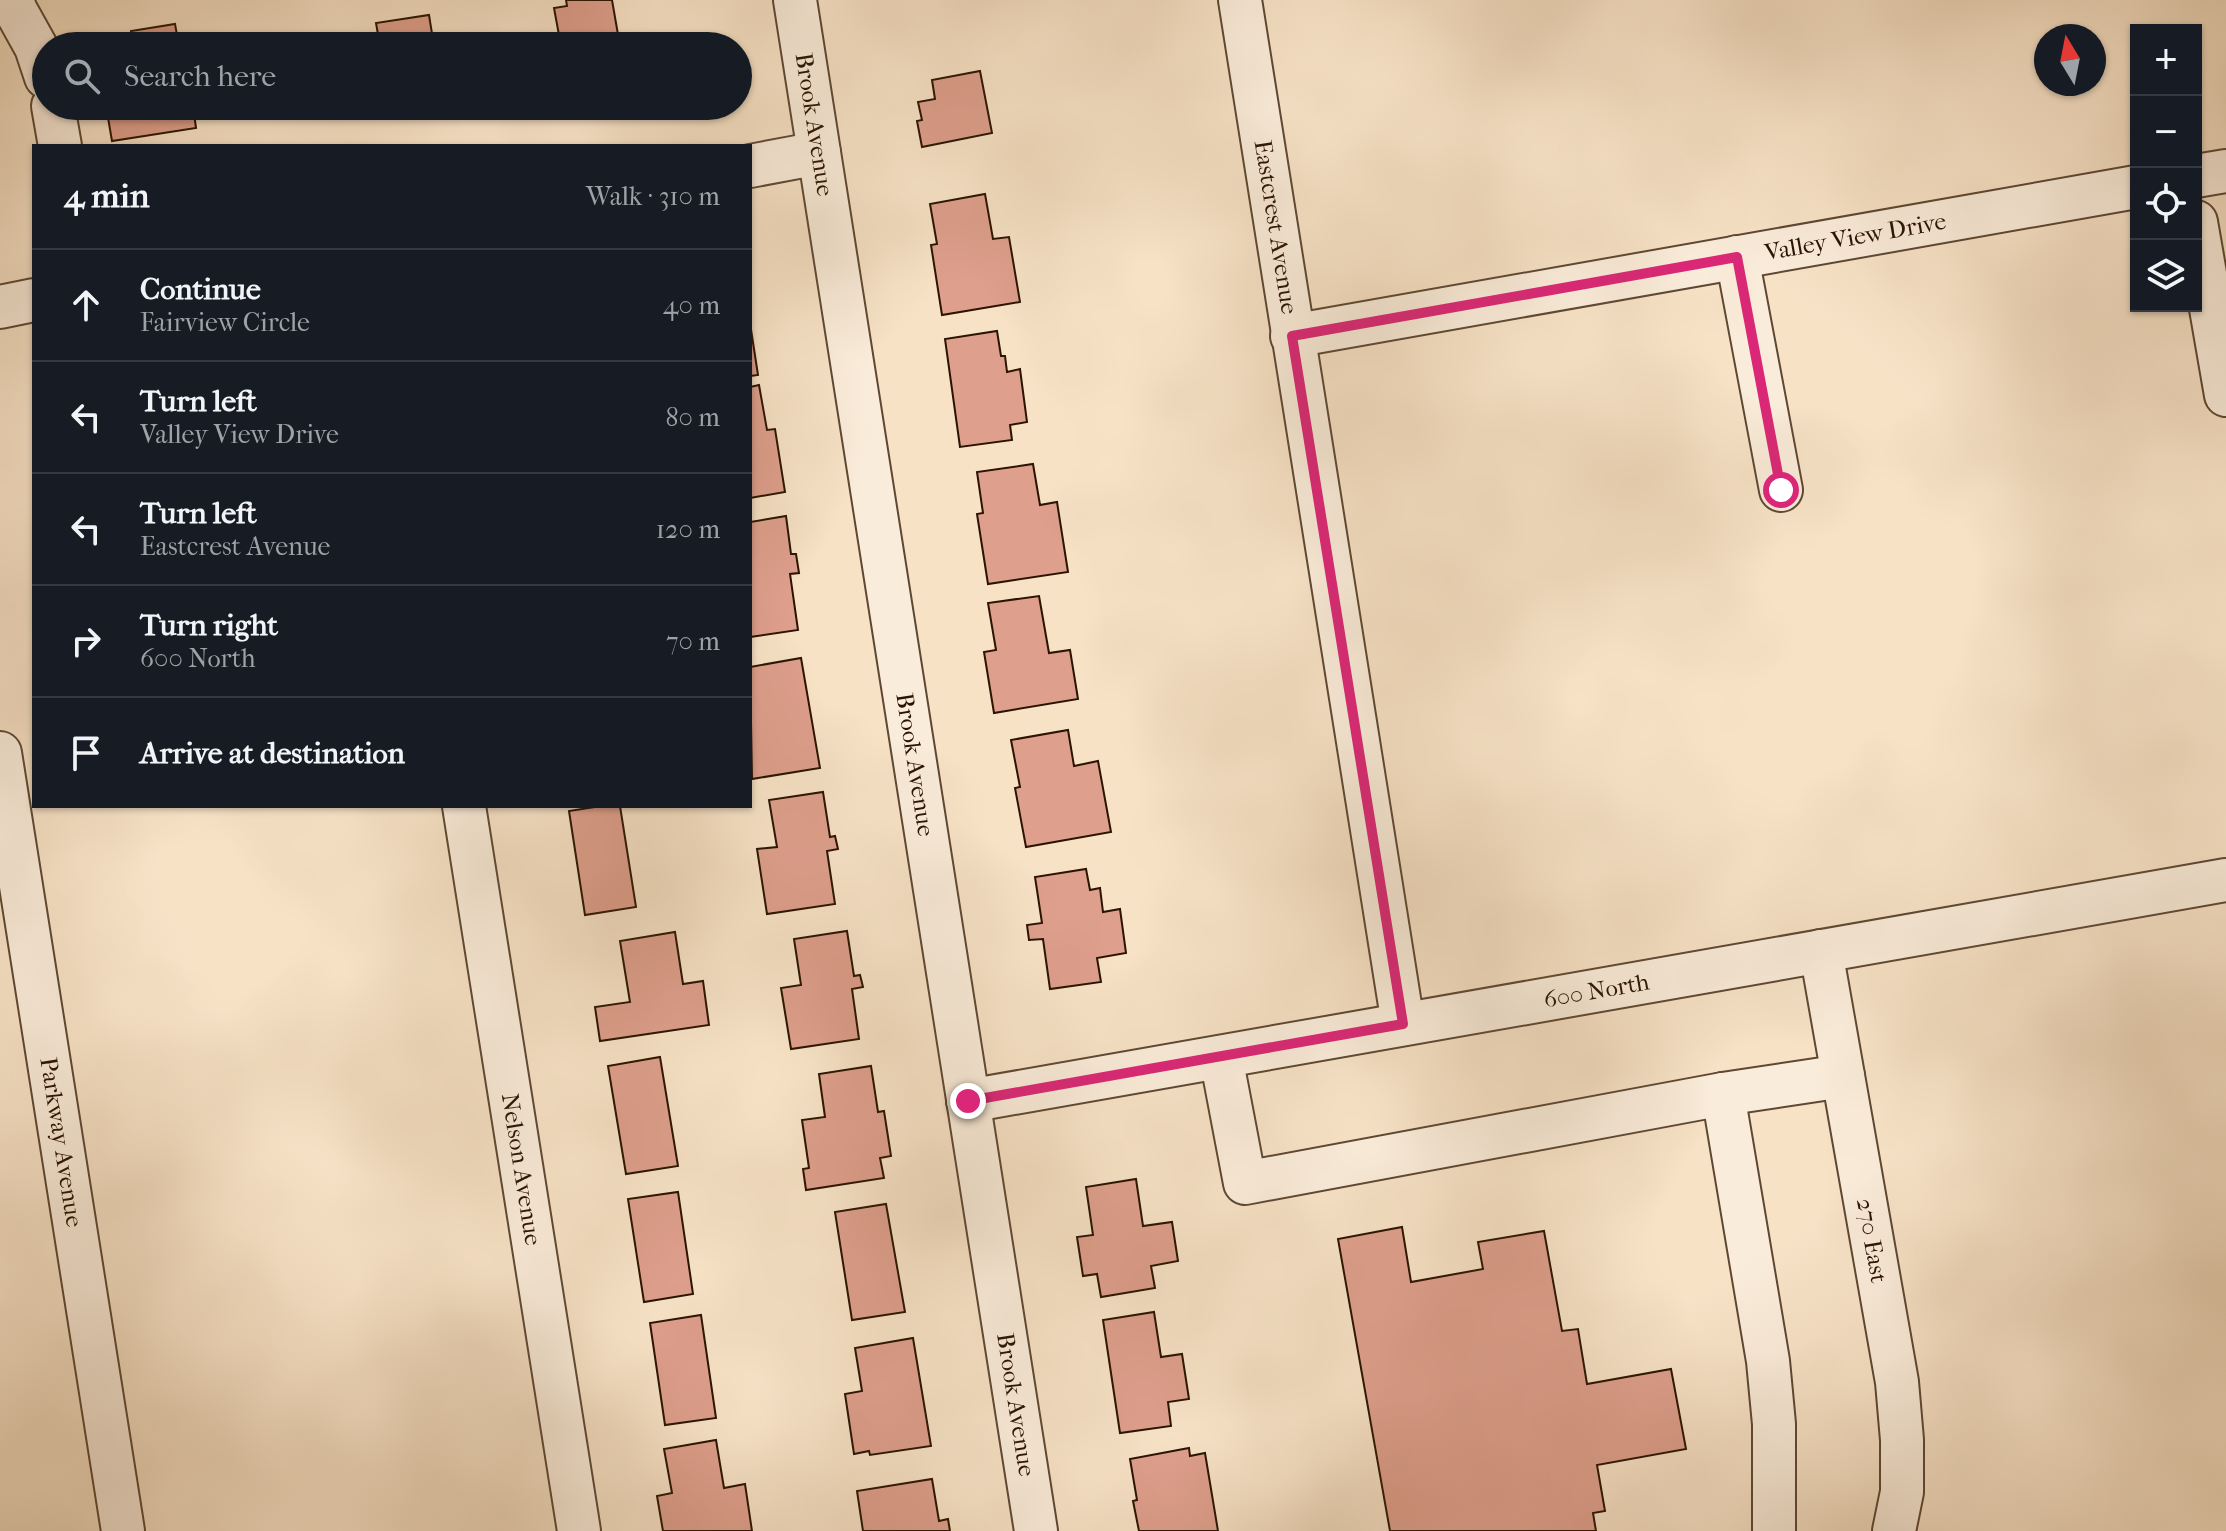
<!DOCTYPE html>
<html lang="en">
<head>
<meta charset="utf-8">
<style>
	:root { --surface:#171b24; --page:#242831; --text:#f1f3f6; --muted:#9ea1a6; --line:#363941 }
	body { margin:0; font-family:"IM FELL French Canon",serif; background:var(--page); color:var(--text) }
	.controls { position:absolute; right:24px; top:24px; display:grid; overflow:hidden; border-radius:0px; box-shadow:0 2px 6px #0004 }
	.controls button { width:72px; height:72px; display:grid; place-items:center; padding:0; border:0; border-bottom:2px solid var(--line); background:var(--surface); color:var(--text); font:40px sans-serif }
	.compass { position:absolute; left:2034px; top:24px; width:72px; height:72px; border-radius:50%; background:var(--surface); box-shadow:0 2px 6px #0004; rotate:350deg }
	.stop { position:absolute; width:24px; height:24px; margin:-18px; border:6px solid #db2777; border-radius:50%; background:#fff }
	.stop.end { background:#db2777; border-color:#fff; box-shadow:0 2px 8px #0008 }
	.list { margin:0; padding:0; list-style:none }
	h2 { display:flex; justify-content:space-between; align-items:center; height:104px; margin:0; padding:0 32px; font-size:34px }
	h2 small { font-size:26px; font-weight:400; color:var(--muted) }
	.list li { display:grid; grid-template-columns:52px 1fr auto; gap:24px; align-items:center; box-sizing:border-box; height:112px; padding:0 32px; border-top:2px solid var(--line) }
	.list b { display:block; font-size:30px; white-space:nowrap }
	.list p { margin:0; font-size:26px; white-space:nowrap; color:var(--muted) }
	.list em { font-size:26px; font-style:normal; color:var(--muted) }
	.icon { flex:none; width:44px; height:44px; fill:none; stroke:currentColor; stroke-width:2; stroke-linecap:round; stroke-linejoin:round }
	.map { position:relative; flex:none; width:2226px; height:1531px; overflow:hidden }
	.search { position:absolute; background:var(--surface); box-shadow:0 2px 6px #0004; left:32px; top:32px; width:720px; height:88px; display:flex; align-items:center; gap:20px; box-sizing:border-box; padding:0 28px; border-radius:44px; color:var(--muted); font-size:30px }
	.panel { position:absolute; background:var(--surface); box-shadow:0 2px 6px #0004; left:32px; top:144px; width:720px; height:664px; border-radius:0px }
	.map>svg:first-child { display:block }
</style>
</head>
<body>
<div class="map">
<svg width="2226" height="1531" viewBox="0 0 2226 1531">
	<rect width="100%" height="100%" fill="#f7e2c6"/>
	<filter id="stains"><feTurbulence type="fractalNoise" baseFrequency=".0025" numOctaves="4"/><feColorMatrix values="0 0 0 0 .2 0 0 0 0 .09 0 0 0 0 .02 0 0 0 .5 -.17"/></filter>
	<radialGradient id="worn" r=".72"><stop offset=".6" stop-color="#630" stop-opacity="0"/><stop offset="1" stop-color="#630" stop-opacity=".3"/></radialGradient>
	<g fill="#de9f8c" stroke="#2b1402" stroke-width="2">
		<polygon points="566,0 612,0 620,46 561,46 554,8 567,6"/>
		<polygon points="429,15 434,46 380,46 376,23"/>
		<polygon points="175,24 179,46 133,46 131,31"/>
		<polygon points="303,35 304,46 256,46 256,41"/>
		<polygon points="980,71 992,133 922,147 917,121 922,120 918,102 935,99 932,80"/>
		<polygon points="106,106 193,106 196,128 112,141"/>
		<polygon points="985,194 993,239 1009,237 1020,302 942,315 931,245 937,244 930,204"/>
		<polygon points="750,323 758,375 750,376"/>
		<polygon points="997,331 1001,356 1005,356 1007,372 1020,369 1027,422 1010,425 1012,440 960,447 945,339"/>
		<polygon points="759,385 767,430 775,429 785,492 750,498 750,387"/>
		<polygon points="1033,464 1040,505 1057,502 1068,572 988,584 977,514 983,513 977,472"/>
		<polygon points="786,516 791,554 796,554 799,573 790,574 798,630 750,637 750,522"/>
		<polygon points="1039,596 1049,653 1070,650 1078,699 994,713 984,652 996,650 988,603"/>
		<polygon points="801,658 820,768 752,779 750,667"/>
		<polygon points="1068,730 1074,766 1098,761 1111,832 1026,847 1015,788 1020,787 1011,740"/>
		<polygon points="823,792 830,837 835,836 838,849 827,851 835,904 767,914 757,849 777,847 769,800"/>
		<polygon points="601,806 620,806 636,907 585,915 569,811"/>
		<polygon points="1086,869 1090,890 1100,888 1103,912 1120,909 1126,953 1097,958 1101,982 1050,989 1043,939 1029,940 1027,925 1042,923 1035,877"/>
		<polygon points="847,931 854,976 860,975 863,987 852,989 859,1039 791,1049 781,988 801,985 794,939"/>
		<polygon points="675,932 683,984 703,981 709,1025 600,1041 595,1007 630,1002 620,941"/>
		<polygon points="660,1057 678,1166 626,1174 608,1066"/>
		<polygon points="871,1066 878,1112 884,1111 891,1156 880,1158 884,1178 806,1190 803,1169 809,1168 802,1120 825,1117 819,1074"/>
		<polygon points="1136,1179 1143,1226 1172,1222 1178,1261 1151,1266 1155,1288 1101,1297 1097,1274 1083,1276 1077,1237 1093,1235 1086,1187"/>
		<polygon points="678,1192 693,1294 644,1302 628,1199"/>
		<polygon points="886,1204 905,1312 852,1320 835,1212"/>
		<polygon points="1402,1227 1411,1282 1483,1269 1478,1242 1544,1231 1562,1331 1578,1329 1587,1384 1671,1369 1686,1449 1597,1465 1605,1511 1593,1513 1596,1531 1390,1531 1338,1239"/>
		<polygon points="1154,1312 1161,1357 1182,1354 1189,1399 1168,1402 1171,1426 1120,1433 1103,1320"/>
		<polygon points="701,1315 716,1418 665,1425 650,1323"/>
		<polygon points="913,1338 931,1446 870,1455 869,1451 854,1454 845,1394 862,1391 855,1348"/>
		<polygon points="716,1440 724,1488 745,1484 752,1531 663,1531 657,1496 672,1493 664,1449"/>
		<polygon points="1189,1448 1190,1456 1205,1453 1218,1531 1139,1531 1133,1501 1137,1500 1130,1459"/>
		<polygon points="932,1479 939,1521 948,1519 950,1531 863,1531 857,1491"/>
	</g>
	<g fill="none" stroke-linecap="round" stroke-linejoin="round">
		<defs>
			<g id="minor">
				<polyline points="12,0 16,11 36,47 46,77"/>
				<path id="s1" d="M 795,0 L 1036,1531"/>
				<path id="s2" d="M 1240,0 L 1403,1024"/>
				<polyline points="53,106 60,146"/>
				<polyline points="750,166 819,153"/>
				<polyline points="2196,176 2226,171"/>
				<polyline points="2196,222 2226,395"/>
				<polyline points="1737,257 1781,490"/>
				<polyline points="0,307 34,300"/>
				<path id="s3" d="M 1292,336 L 2136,187"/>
				<path id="s4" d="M 0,753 L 123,1531"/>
				<path id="s5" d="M 464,806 L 579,1531"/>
				<path id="s6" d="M 1821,951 L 1897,1382 L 1902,1440 L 1902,1492 L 1894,1531"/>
				<polyline points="1221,1057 1245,1183 1723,1094 1843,1076"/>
				<polyline points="1723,1094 1768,1361 1774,1424 1774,1531"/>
				<path id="s7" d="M 968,1101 L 2226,880"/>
			</g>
		</defs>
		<use href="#minor" stroke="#5e4833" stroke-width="46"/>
		<use href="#minor" stroke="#faecda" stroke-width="42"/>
	</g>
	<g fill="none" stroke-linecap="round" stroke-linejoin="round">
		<polyline stroke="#db2777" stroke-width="10" points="968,1101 1403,1024 1292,336 1737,257 1781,490"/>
	</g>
	<g text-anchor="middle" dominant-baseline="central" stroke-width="8" stroke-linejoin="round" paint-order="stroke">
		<g font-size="24" fill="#2b1402" stroke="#faecda">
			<text stroke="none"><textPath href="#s1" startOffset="126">Brook Avenue</textPath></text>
			<text stroke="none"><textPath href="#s2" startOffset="230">Eastcrest Avenue</textPath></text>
			<text stroke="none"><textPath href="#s3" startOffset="572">Valley View Drive</textPath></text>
			<text stroke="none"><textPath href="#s1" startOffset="774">Brook Avenue</textPath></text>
			<text stroke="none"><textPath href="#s7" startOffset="638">600 North</textPath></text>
			<text stroke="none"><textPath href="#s4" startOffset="394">Parkway Avenue</textPath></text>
			<text stroke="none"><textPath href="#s5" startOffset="368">Nelson Avenue</textPath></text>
			<text stroke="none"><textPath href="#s6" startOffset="294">270 East</textPath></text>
			<text stroke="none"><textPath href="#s1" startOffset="1422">Brook Avenue</textPath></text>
		</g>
	</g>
	<rect width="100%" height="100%" filter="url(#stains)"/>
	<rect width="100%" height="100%" fill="url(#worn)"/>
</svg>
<div class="controls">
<button>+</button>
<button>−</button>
<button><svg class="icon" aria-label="locate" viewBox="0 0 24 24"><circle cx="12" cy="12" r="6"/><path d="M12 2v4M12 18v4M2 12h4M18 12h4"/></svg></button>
<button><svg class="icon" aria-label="layers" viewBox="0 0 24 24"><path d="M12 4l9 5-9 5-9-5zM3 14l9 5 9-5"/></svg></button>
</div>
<svg class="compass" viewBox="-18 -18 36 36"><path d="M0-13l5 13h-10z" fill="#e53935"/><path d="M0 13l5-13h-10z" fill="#9ea1a6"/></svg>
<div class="stop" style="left:1781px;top:490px"></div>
<div class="stop end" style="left:968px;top:1101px"></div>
<div class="search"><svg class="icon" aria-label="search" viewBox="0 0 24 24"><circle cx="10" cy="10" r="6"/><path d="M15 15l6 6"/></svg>Search here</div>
<section class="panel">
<h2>4 min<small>Walk · 310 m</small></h2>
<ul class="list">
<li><svg class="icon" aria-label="ahead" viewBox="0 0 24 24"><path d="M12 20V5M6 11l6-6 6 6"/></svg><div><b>Continue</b><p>Fairview Circle</p></div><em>40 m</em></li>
<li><svg class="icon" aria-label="left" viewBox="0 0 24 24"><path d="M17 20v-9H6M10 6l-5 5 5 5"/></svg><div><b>Turn left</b><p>Valley View Drive</p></div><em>80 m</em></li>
<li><svg class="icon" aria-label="left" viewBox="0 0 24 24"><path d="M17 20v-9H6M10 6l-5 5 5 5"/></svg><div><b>Turn left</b><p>Eastcrest Avenue</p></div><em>120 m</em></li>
<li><svg class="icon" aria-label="right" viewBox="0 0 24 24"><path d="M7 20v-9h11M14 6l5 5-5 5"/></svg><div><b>Turn right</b><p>600 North</p></div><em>70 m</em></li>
<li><svg class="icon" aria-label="arrive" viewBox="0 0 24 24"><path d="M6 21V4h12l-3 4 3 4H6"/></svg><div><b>Arrive at destination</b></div></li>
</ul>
</section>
</div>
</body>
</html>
